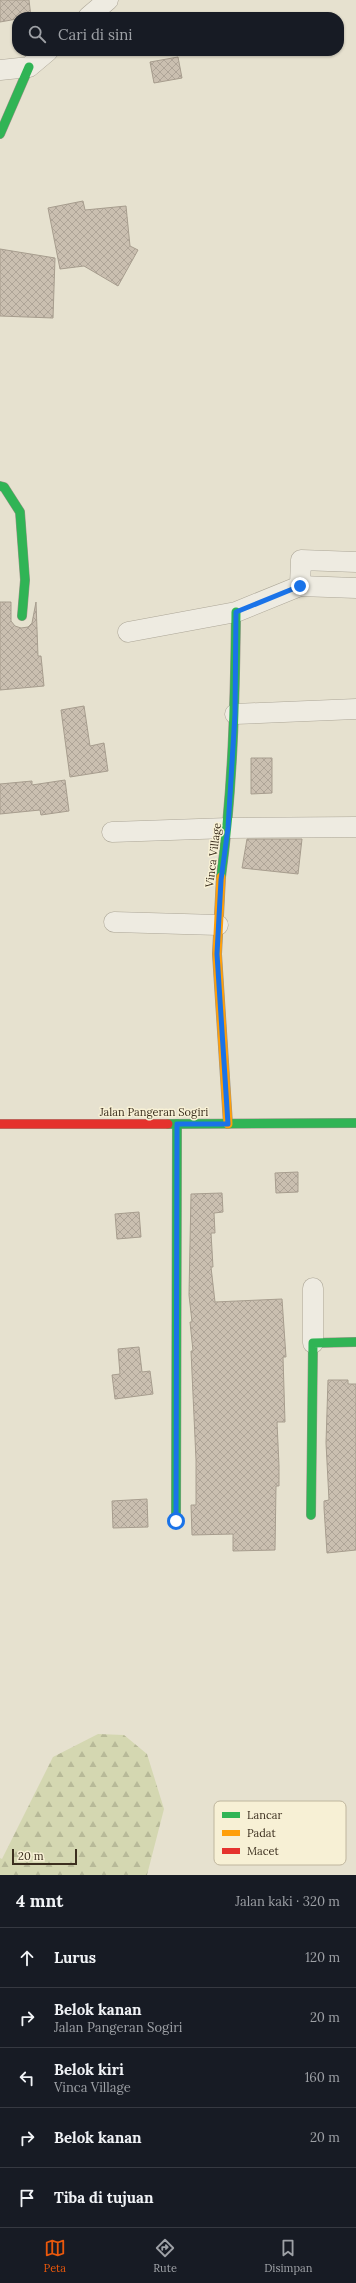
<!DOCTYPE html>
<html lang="id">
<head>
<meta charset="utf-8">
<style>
	:root { --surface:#171b24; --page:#20242c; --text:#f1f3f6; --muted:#9ea1a6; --line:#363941; --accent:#ea580c }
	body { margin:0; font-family:Lora,serif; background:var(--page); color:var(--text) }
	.scale { position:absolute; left:12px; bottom:10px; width:65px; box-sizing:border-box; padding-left:4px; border:2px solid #3c2f1f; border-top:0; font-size:11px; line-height:14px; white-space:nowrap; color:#3c2f1f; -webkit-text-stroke:3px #f7f0d5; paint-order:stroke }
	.stop { position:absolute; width:12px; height:12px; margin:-9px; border:3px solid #1a73e8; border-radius:50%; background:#fff }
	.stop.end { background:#1a73e8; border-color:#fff; box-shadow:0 1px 4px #0008 }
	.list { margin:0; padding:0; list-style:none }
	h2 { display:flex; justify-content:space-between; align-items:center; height:52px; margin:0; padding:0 16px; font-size:17px }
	h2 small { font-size:13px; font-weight:400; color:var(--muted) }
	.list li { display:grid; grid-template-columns:26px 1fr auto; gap:12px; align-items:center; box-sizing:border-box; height:60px; padding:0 16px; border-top:1px solid var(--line) }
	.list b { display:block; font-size:15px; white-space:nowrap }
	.list p { margin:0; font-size:13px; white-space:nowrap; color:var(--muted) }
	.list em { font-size:13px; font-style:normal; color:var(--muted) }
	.icon { flex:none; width:22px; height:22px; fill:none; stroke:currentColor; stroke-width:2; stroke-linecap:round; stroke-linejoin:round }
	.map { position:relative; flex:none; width:356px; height:1875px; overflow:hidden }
	.search { position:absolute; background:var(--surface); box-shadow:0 1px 3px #0004; left:12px; right:12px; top:12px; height:44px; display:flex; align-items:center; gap:10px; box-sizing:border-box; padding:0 14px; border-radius:16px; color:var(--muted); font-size:15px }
	.sheet { height:352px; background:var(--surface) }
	nav { display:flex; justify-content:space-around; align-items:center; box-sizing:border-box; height:56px; border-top:1px solid var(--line); background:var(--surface); font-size:11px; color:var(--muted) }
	nav a { display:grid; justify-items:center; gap:2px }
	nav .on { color:var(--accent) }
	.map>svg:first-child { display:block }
</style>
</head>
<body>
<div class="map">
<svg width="356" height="1875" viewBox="0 0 356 1875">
	<defs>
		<pattern id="forest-firs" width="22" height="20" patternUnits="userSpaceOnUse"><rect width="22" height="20" fill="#d4d7b1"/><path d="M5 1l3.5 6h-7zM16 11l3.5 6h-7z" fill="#b7b998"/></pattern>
		<pattern id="building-cross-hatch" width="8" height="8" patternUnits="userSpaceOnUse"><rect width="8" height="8" fill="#cabfb0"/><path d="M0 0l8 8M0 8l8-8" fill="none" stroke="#aea497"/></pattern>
	</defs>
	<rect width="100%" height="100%" fill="#e6e1cf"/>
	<polygon fill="url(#forest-firs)" points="98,1734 124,1735 147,1754 164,1809 147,1875 0,1875 0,1858 2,1859 53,1757"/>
	<g fill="url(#building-cross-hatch)" stroke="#a79d8e">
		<polygon points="0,0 29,0 31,17 17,17 17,19 0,22"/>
		<polygon points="178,57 182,78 154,83 150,62"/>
		<polygon points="83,201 85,210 126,206 130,246 138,250 118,286 84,266 60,269 48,208"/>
		<polygon points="0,249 55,258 53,318 0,316"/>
		<polygon points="0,602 11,602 11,621 15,626 21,628 28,627 32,623 36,602 38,656 41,656 44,686 0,690"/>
		<polygon points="84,706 90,746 104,743 108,771 70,777 61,710"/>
		<polygon points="251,758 272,758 272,793 251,794"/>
		<polygon points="65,780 69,811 41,815 40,810 0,814 0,784 32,781 32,785"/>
		<polygon points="247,839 302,839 298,874 242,868"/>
		<polygon points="298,1172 298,1192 276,1193 275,1173"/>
		<polygon points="222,1193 223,1212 214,1213 215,1233 211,1233 213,1267 211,1267 215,1302 282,1299 286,1357 283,1357 285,1422 277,1422 279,1466 279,1486 276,1486 275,1550 233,1551 233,1534 192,1535 191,1505 196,1505 196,1460 191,1351 193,1351 190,1322 192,1322 189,1295 191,1194"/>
		<polygon points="139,1212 141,1237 117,1239 115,1214"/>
		<polygon points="139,1347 142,1372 150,1371 153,1394 115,1399 112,1375 120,1374 118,1349"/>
		<polygon points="328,1380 348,1380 348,1384 356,1384 356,1550 327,1553 324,1508 324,1501 329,1500 326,1443"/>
		<polygon points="147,1499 148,1527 113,1528 112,1501"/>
	</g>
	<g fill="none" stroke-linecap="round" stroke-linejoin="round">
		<defs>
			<g id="street">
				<polyline points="88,17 108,0"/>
				<polyline points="0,70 29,67 48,51"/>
				<polyline points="300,586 301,560 356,562"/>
				<polyline points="128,632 236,612 300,586 356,588"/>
				<polyline points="235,714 356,709"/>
				<polyline points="112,832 228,828 356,827"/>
				<polyline points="114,922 218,925"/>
				<polyline points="313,1343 313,1288"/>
			</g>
			<g id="fast">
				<polyline points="0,134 29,67"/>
				<polyline points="0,486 4,487 20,512 25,580 22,616"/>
				<path d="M 221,877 C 233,789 235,701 236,612"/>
				<polyline points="168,1124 356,1123"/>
				<polyline points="311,1515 313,1343 356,1342"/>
				<polyline points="176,1521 177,1124"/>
			</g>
			<polyline id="slow" points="221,877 217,954 228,1124"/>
			<polyline id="jam" points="0,1124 168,1124"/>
		</defs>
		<use href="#street" stroke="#aca697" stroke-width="21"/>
		<use href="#fast" stroke="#9b9588" stroke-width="10"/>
		<use href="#slow" stroke="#9b9588" stroke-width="10"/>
		<use href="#jam" stroke="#9b9588" stroke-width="10"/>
		<use href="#street" stroke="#eeebe1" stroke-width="20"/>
		<use href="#fast" stroke="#30b455" stroke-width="9"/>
		<use href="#slow" stroke="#ff9f0a" stroke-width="9"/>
		<use href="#jam" stroke="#e5322d" stroke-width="9"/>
	</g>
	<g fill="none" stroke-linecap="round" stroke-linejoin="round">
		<polyline stroke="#1a73e8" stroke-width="5" points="176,1521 177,1124 228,1124 217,954 221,880 228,828 235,714 236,612 300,586"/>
	</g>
	<g text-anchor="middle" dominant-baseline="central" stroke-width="3" stroke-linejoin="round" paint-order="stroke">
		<g font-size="11" fill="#3c2f1f" stroke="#f7f0d5">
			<text transform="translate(213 855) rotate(-83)">Vinca Village</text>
			<text x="154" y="1112">Jalan Pangeran Sogiri</text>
		</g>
	</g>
	<rect x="214" y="1801" width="132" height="64" rx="6" fill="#f7f0d5" stroke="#bfb69e" stroke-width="1"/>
	<rect x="222" y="1812" width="18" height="6" fill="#30b455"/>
	<rect x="222" y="1830" width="18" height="6" fill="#ff9f0a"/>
	<rect x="222" y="1848" width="18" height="6" fill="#e5322d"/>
	<g font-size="11" fill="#3c2f1f">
		<text x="247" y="1819">Lancar</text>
		<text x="247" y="1837">Padat</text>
		<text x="247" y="1855">Macet</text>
	</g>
</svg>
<div class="scale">20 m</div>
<div class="stop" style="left:176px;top:1521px"></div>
<div class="stop end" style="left:300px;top:586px"></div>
<div class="search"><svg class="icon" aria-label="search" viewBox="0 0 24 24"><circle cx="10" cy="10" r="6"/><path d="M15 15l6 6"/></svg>Cari di sini</div>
</div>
<section class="sheet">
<h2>4 mnt<small>Jalan kaki · 320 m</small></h2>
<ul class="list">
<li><svg class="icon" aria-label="ahead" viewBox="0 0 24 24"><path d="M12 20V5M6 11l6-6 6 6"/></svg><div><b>Lurus</b></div><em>120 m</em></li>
<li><svg class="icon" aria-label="right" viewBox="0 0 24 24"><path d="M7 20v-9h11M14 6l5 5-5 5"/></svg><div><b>Belok kanan</b><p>Jalan Pangeran Sogiri</p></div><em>20 m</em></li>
<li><svg class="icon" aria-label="left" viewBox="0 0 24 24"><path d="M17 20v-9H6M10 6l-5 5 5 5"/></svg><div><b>Belok kiri</b><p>Vinca Village</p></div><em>160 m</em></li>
<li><svg class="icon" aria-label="right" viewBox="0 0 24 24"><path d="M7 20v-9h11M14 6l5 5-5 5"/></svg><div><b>Belok kanan</b></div><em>20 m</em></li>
<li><svg class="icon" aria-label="arrive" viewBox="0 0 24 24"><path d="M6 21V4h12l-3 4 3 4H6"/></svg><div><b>Tiba di tujuan</b></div></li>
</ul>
</section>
<nav>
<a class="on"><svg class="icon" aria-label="map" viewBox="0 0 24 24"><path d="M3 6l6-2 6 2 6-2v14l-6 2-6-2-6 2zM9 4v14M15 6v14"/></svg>Peta</a>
<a><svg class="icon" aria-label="directions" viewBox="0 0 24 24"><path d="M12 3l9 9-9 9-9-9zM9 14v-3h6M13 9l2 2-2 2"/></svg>Rute</a>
<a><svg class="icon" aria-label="saved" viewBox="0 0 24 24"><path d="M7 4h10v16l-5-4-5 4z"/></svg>Disimpan</a>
</nav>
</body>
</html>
